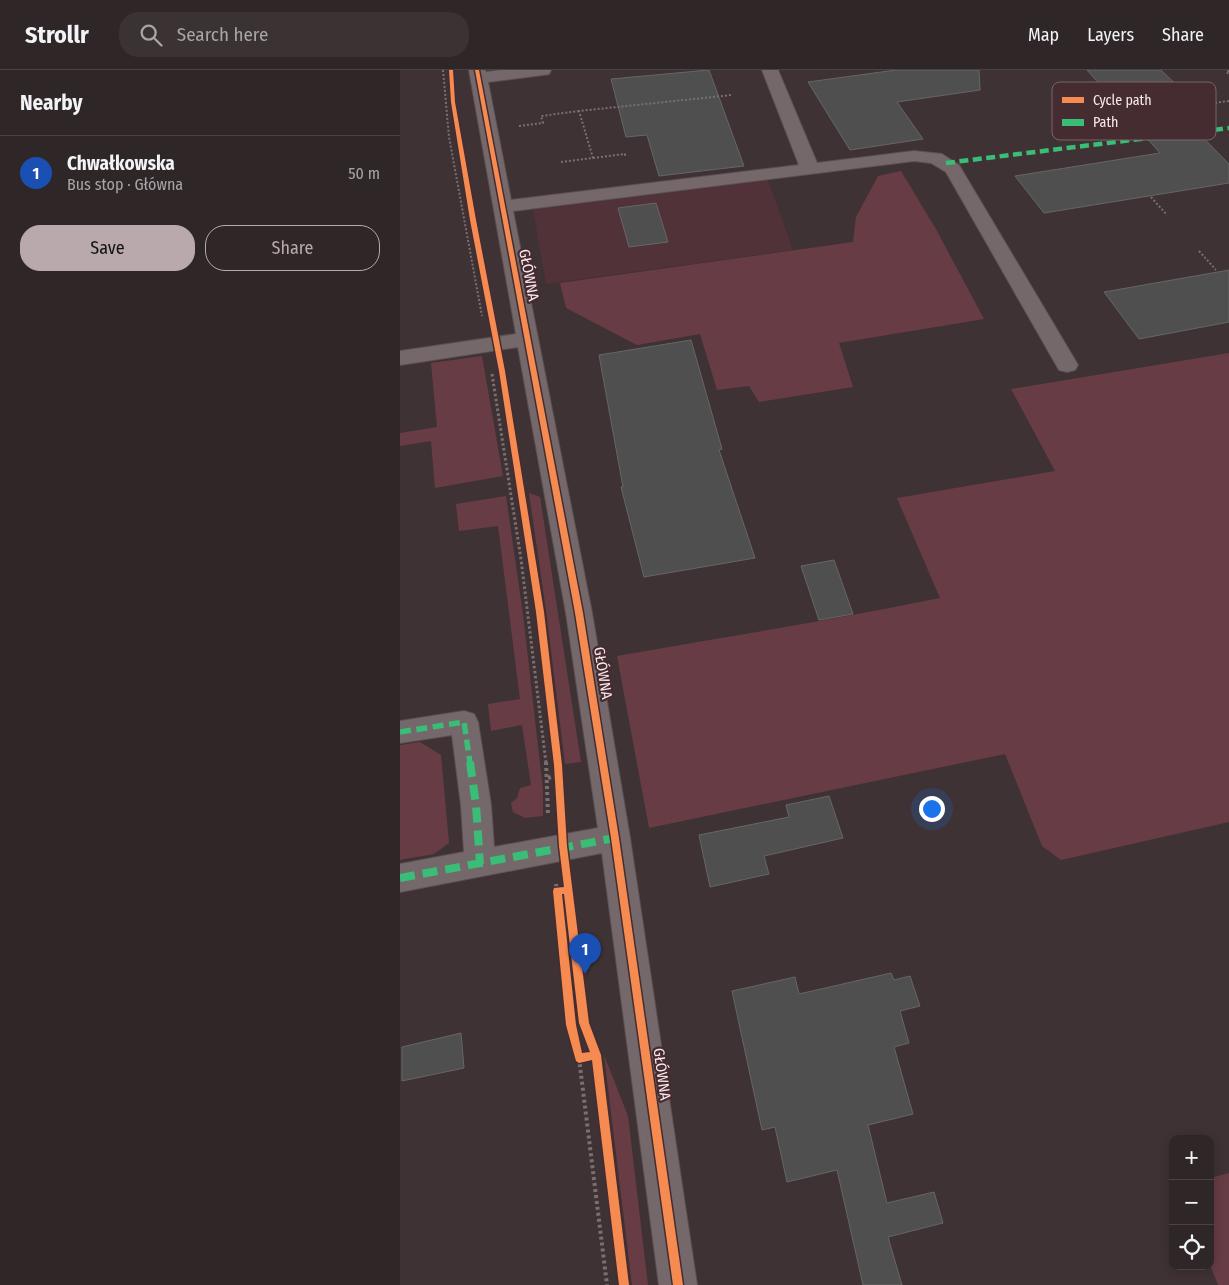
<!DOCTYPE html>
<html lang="en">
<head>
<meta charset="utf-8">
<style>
	:root { --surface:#2f2627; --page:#3b3233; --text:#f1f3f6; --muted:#a7a5a7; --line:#4a4344; --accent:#b9a9ac }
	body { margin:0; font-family:"Fira Sans Condensed",sans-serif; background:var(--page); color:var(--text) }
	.controls { position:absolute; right:15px; bottom:15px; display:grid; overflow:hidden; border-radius:10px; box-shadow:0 2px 12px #0003 }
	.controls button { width:45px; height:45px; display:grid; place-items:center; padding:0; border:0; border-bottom:1px solid var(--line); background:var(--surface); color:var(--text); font:25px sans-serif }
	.you { position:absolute; left:531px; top:738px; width:18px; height:18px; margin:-12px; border:4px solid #fff; border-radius:50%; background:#1a73e8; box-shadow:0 0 0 8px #1a73e833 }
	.badge { display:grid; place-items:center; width:32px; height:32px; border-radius:50%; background:var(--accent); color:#fff; font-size:16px; font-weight:700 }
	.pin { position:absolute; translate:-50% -41px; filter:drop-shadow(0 1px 2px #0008) }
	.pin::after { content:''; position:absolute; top:26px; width:18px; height:15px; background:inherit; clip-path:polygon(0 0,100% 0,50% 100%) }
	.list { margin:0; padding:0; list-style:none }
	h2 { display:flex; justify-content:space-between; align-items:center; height:65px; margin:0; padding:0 20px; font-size:21px }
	h2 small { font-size:16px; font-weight:400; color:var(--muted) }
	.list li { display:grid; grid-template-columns:32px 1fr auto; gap:15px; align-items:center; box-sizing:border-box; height:75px; padding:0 20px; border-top:1px solid var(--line) }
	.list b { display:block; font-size:19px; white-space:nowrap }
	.list p { margin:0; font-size:16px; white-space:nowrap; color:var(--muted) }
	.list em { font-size:16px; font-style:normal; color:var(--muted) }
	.actions { display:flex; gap:10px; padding:15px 20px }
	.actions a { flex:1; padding:11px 0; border:1px solid var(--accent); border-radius:20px; text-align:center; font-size:18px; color:var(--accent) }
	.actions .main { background:var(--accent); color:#111 }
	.icon { flex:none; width:28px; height:28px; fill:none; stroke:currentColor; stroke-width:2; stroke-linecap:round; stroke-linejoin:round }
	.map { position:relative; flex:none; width:829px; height:1215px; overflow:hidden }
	header { display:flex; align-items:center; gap:30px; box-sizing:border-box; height:70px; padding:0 25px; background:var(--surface); border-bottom:1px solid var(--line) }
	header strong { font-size:24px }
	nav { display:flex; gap:28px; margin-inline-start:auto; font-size:18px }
	.search { width:350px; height:45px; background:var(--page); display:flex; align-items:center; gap:12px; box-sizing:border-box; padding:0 18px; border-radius:20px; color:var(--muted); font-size:19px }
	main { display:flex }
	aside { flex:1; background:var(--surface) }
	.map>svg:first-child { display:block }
</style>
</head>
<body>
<header>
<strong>Strollr</strong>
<div class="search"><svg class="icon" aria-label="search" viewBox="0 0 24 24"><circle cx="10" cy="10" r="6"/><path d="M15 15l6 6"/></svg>Search here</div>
<nav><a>Map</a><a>Layers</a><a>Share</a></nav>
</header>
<main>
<aside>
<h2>Nearby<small></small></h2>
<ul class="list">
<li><span class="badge" style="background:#1a4fb4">1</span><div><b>Chwałkowska</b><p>Bus stop · Główna</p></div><em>50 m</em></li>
</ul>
<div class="actions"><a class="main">Save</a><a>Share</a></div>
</aside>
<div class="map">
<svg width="829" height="1215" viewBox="0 0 829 1215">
	<rect width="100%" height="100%" fill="#3f3234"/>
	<polygon fill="#503238" points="368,110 393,180 146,214 133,140"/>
	<g fill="#683c45">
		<polygon points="501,101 537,161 584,249 439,273 453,317 359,332 349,316 317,320 300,264 237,275 166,238 160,213 453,172 456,147 478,106"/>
		<path d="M 829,283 L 829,752 L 661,790 L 642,776 L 605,684 L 249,758 L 217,586 C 325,567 433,550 540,528 L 497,428 L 655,401 L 611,319 Z"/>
		<polygon points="82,286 103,406 35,418 31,371 0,376 0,363 37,357 31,293"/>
		<polygon points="129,423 140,427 181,692 165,694 146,540"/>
		<polygon points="106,426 123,544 143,720 143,746 125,748 113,742 111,733 117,728 120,718 131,715 122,655 91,661 88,634 120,629 98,456 59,461 56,434"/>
		<polygon points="20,672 41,685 49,773 34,784 0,790 0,675"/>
		<polygon points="204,985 228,1046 248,1215 232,1215"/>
		<polygon points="829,1103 829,1215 818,1215 810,1195 810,1108"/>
	</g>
	<g fill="#4f4f4f" stroke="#666">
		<polygon points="309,0 344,96 259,106 247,65 226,67 211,9"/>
		<polygon points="496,0 579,0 580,20 497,32 523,69 450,80 408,12"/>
		<polygon points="687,0 761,0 792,30 770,34 829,94 829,113 644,143 615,106 760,83"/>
		<polygon points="256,133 268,172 229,177 218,138"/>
		<polygon points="829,200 829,252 739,269 704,222"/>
		<polygon points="291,270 322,379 319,380 355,488 244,507 221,417 223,417 199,285"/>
		<polygon points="434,490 453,544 419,550 401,496"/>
		<polygon points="429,726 443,768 364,786 369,804 310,817 299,765 389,747 386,735"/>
		<polygon points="491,903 494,910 510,906 520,936 500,941 509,973 494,977 513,1044 468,1055 487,1133 534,1122 543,1153 488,1167 502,1215 463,1215 437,1100 387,1112 375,1057 362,1060 332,921 395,907 399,924"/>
		<polygon points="61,963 64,998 2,1011 2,977"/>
	</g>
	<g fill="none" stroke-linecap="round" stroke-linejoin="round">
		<defs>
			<polygon id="minor" points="69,0 85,0 86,2 102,0 151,0 149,4 143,5 88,12 111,130 399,95 362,0 378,0 417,93 514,81 542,84 559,95 678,295 675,300 667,302 659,300 546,102 531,93 514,91 113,141 192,543 230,768 297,1215 259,1215 202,783 0,822 0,794 64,782 61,735 52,665 0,673 0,651 64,641 74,644 78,652 91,735 94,777 198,758 166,543 118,277 0,295 0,281 116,264"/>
		</defs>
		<use href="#minor" stroke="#5c5052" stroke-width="2"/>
		<g stroke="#7a6f71" stroke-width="2" stroke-dasharray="2 2" stroke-linecap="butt">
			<polyline points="43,0 49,67 82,246"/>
			<polyline points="829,1 826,2 829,4"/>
			<polyline points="688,30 709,27"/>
			<polyline points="704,48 829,31"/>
			<polyline points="119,56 143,53 141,46 179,41"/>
			<polyline points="193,88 225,84 225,86"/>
			<polyline points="161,92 193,88 179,41 332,25"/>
			<polyline points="751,127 767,145"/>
			<polyline points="799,181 816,200"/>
		</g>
		<polyline stroke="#7a6f71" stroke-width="3" stroke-dasharray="2.5 2.5" stroke-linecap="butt" points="92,304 121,489 146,693"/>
		<g stroke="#7a6f71" stroke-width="4" stroke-dasharray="3 3" stroke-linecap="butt">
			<polyline points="146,692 148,744"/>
			<polyline points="148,708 154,706"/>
			<polyline points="156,814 157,821"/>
			<polyline points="179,988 207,1215"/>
		</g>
		<use href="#minor" fill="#74686a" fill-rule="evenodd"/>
		<polyline stroke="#3abd76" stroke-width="4.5" stroke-dasharray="9 4.5" stroke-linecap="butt" points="546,93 829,58"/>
		<polyline stroke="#3abd76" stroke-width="5.5" stroke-dasharray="11 5.5" stroke-linecap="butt" points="0,662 64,652 70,693"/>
		<g stroke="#3abd76" stroke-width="8" stroke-dasharray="15 8" stroke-linecap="butt">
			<polyline points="70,692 76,735 80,794"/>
			<polyline points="0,808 215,768"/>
		</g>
		<defs>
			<g id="cycleway">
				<path d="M 49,0 L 53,0 L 55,32 L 76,150 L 105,301 L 144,542 L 162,695 L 167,776 L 189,953 L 201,985 L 229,1215 L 219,1215 L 192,990 L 179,993 L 176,991 L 166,955 L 153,821 L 154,818 L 164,817 L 159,776 L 154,695 L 136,542 L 99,301 L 70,150 L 51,32 ZM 162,824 L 164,824 L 179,953 L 190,982 L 182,983 L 176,955 Z"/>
				<polygon points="75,0 79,0 183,543 219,768 283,1215 273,1215 211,768 175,543"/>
			</g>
		</defs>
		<use href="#cycleway" stroke="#452c31" stroke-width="3"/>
		<use href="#cycleway" fill="#f68b52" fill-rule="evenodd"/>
	</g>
	<g text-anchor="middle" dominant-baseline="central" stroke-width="4.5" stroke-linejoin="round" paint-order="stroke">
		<g font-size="15" fill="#fae9ec" stroke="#452c31">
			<text transform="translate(129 205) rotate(79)">GŁÓWNA</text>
			<text transform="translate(203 603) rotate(81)">GŁÓWNA</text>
			<text transform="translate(262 1004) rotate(82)">GŁÓWNA</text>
		</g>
	</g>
	<rect x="652" y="12" width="164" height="58" rx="8" fill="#452c31" stroke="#7b6569" stroke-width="1"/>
	<rect x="662" y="27" width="22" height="6" fill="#f68b52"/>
	<rect x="662" y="49" width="22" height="7" fill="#3abd76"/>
	<g font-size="14" fill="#fae9ec">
		<text x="693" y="35">Cycle path</text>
		<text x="693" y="57">Path</text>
	</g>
</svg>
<div class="controls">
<button>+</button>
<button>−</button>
<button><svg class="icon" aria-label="locate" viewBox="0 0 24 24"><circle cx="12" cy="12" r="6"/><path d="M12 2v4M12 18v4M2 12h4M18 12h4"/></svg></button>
</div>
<div class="you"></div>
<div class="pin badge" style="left:185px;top:904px;background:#1a4fb4">1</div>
</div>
</main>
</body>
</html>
